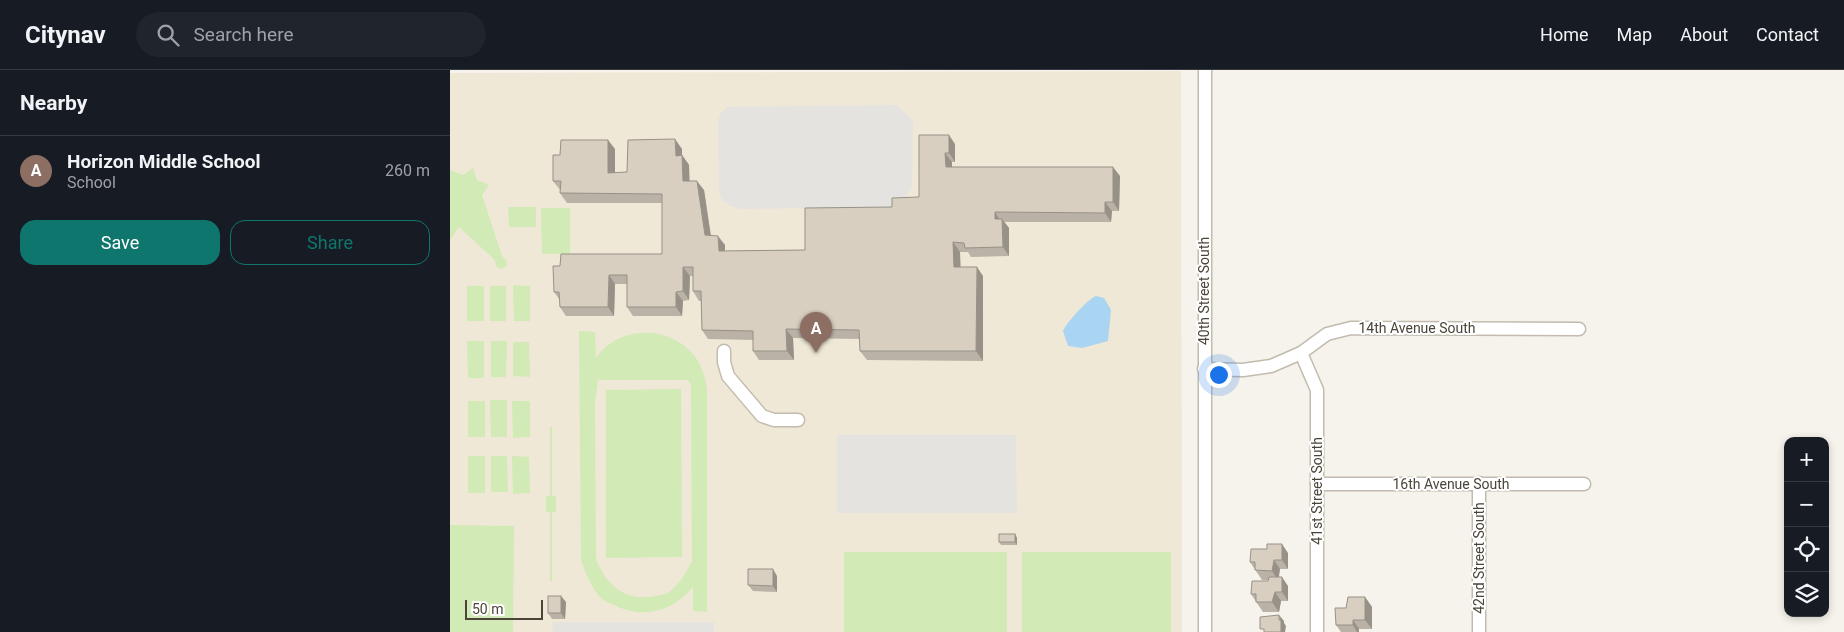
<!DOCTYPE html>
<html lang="en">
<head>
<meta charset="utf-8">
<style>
	:root { --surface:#171b24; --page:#20242c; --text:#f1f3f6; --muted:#9ea1a6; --line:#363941; --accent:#0f766e }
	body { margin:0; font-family:Roboto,sans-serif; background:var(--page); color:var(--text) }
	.controls { position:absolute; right:15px; bottom:15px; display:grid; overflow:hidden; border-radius:10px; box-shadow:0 2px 8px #0003 }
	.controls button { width:45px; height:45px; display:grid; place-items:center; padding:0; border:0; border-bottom:1px solid var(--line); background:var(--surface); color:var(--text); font:25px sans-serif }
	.scale { position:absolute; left:15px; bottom:12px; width:78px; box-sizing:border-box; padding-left:5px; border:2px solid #4b4439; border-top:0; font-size:14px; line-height:18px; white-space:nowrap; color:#4b4439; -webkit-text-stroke:4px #fff; paint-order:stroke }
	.you { position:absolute; left:768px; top:304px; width:18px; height:18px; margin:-12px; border:4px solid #fff; border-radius:50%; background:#1a73e8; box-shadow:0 0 0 8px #1a73e833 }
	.badge { display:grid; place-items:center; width:32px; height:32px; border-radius:50%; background:var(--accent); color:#fff; font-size:16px; font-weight:700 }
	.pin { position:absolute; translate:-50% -41px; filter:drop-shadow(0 1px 2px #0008) }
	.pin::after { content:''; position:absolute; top:26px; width:18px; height:15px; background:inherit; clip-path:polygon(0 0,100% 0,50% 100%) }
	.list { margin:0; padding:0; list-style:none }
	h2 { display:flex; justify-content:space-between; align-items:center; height:65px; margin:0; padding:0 20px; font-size:21px }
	h2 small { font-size:16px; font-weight:400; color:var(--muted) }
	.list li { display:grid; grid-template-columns:32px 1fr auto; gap:15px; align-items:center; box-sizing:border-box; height:70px; padding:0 20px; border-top:1px solid var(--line) }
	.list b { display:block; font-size:19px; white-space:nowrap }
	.list p { margin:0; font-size:16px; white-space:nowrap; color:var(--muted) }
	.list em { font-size:16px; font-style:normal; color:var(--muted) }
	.actions { display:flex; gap:10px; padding:15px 20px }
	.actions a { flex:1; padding:11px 0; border:1px solid var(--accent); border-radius:15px; text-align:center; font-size:18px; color:var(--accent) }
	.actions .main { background:var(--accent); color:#fff }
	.icon { flex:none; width:28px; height:28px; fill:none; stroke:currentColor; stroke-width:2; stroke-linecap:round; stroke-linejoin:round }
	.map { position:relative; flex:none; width:1394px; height:562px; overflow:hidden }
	header { display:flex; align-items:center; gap:30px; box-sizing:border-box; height:70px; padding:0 25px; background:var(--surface); border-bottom:1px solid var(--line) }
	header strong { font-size:24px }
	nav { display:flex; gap:28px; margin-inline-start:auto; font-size:18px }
	.search { width:350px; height:45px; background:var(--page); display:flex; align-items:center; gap:12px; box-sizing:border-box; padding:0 18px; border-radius:28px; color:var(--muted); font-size:19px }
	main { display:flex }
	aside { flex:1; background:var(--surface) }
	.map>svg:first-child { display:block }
</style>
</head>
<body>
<header>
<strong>Citynav</strong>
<div class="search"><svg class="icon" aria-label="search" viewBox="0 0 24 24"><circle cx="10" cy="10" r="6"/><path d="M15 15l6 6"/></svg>Search here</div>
<nav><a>Home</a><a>Map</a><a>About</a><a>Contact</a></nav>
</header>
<main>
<aside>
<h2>Nearby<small></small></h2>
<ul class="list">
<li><span class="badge" style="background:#8d6e63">A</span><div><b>Horizon Middle School</b><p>School</p></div><em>260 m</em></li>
</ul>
<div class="actions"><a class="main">Save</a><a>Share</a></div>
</aside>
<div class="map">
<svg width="1394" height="562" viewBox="0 0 1394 562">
	<rect width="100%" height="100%" fill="#f6f3ec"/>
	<polygon fill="#efe8d6" points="731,1 732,562 0,562 0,3"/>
	<g fill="#d2eab5" fill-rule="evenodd">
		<polygon points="23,98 27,110 39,115 32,125 52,186 57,191 56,196 51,199 46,196 45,190 9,157 0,170 0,100 13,105"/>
		<polygon points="58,137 86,137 86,157 59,157"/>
		<polygon points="91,138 120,138 120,184 92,184"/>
		<polygon points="63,215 80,216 80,251 64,251"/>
		<rect x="17" y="216" width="17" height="35"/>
		<rect x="40" y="216" width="16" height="35"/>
		<path d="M 129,261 L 145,262 L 146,288 C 167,257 215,254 241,282 C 251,292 256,308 257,321 L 257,542 L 243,541 L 243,517 C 223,541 194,550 164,535 C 160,533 154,531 151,528 C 141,517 136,504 131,490 ZM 148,310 L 238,310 L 241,315 L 242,491 C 236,503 230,514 219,522 C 215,525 209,525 205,526 C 175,532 156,515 146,489 L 145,333 Z"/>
		<polygon points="17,271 34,271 34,308 18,308"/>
		<polygon points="41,271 57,271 56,307 41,307"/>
		<polygon points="63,272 79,272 80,307 63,306"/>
		<polygon points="231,319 232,487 156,488 156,320"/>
		<polygon points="40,330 57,330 57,367 41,367"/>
		<rect x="18" y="331" width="17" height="36"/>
		<polygon points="62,331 80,331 80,367 63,368"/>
		<polygon points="100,357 102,357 102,426 106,426 106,442 102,442 102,511 100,511 100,442 96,442 96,426 100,426"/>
		<rect x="18" y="386" width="17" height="37"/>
		<polygon points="41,386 57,386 58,422 41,422"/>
		<polygon points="62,386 79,387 80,423 63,424"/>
		<polygon points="0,455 64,456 63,562 0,562"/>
		<rect x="394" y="482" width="163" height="80"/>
		<rect x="572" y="482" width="149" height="80"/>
	</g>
	<g fill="#e5e3e0">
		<polygon points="446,35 463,50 462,116 457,126 449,134 441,137 291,139 280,136 272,130 269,121 268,50 270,44 277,37"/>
		<polygon points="387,365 566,365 567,443 387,443"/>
		<polygon points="103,552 264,552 264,562 102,562"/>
	</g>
	<path fill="#a9d4f2" d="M 646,226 L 654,228 L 661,240 L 658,271 L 632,278 L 618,276 L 613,261 C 616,253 638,229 646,226 Z"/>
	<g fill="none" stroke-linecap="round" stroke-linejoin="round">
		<defs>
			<g id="minor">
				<polyline points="274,281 274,292 278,306 312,346 324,350 348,350"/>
				<polyline points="851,283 867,320 867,562"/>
				<polyline points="754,299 793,300 821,296 851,283 877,264 901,258 1129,259"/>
				<polyline points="867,414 1134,414"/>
				<polyline points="755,562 755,0"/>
				<polyline points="1029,562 1029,413"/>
			</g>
		</defs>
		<use href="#minor" stroke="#c2bbae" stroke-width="15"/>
		<use href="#minor" stroke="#fff" stroke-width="12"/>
	</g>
	<g fill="#bab2a6">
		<polygon points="469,65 505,74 505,92 502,92 502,97 670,106 669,141 662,141 661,152 554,152 559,158 559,186 521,187 518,182 510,182 510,197 533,206 533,291 417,290 410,281 410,269 343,268 344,290 309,290 303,281 303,270 258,269 252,260 251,231 249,231 243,221 243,206 240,206 239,230 233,231 232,246 183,246 177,237 177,214 165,214 164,246 116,246 110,237 110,230 104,222 212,184 212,133 117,133 110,123 111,121 103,111 110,85 165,79 165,103 177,102 232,79 232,85 239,95 239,111 254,120 261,165 275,175 275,181 355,180 442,137 469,127"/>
		<polygon points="565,464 567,468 567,475 551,475 549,472"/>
		<polygon points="838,483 838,499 830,499 829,507 838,516 838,531 831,531 829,542 813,542 801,524 818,511 818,510 812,510 800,492"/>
		<polygon points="327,506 327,522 303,521 298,515"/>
		<polygon points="915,527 922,537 922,559 909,559 909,562 891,562 886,555 896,538"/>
		<polygon points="116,532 115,549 102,549 98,543"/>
	</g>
	<g fill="#979187">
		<polygon points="499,65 505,74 505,92 499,83"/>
		<polygon points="225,69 232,79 232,95 226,86"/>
		<polygon points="158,70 165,79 165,113 158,103"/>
		<polygon points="495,83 502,92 502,106 496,97"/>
		<polygon points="232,85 239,95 240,120 233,111"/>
		<polygon points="663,97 670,106 669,141 663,132"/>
		<polygon points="247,111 254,120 262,175 255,165"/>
		<polygon points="655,132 662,141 661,152 655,143"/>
		<polygon points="545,142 551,152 545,149"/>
		<polygon points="552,149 559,158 559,186 553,177"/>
		<polygon points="268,166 275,175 275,191 269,181"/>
		<polygon points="503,172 510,182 511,206 504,197"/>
		<polygon points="233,197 240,206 239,230 233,221"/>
		<polygon points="527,197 533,206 533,291 526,281"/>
		<polygon points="159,205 165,214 164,246 158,237"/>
		<polygon points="226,222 233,231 232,246 226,237"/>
		<polygon points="336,259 343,268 344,290 337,281"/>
		<polygon points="565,464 567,468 567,475 565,472"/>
		<polygon points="832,474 838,483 838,499 832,490"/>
		<polygon points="824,490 830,499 828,510 822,501"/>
		<polygon points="323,499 327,506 327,522 323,516"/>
		<polygon points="832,507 838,516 838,531 832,522"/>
		<polygon points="825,522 831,531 829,542 822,532"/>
		<polygon points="111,526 116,532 115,549 111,543"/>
		<polygon points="915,527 922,537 922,559 915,550"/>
		<polygon points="829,545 834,551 834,553 836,556 835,562 831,562"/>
		<polygon points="903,550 909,559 909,562 907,562 903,555"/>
	</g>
	<g fill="#d8cfc1" stroke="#979187">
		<polygon points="469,65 499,65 499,83 495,83 496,97 663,97 663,132 655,132 655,143 545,142 545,149 552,149 553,177 515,178 514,173 503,172 504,197 527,197 526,281 410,281 409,260 336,259 337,281 303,281 303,261 252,260 251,221 243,221 243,197 233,197 233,221 226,222 226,237 177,237 177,205 159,205 158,237 110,237 109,222 104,222 103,196 110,196 111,184 212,184 212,124 110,123 111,111 103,111 103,85 110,85 111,70 158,70 158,103 177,102 178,70 225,69 226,86 232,85 233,111 247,111 255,165 268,166 269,181 355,180 355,138 442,137 442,128 469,127"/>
		<rect x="549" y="464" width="16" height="8"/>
		<polygon points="817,474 832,474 832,490 824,490 822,501 805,500 805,492 800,492 801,479 817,479"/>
		<polygon points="298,499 323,499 323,516 298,515"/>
		<polygon points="819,507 832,507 832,522 825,522 822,532 806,532 806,524 801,524 802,511 818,511"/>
		<rect x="98" y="526" width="13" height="17"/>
		<polygon points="898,527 915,527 915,550 903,550 903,555 886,555 885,538 896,538"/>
		<polygon points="829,545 829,550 831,550 831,562 814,562 814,559 810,559 810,547"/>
	</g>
	<g text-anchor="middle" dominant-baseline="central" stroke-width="4" stroke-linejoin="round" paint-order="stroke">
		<g font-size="14" fill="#4b4439" stroke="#fff">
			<text transform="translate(754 221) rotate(-90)">40th Street South</text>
			<text x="967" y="258">14th Avenue South</text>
			<text x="1001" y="414">16th Avenue South</text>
			<text transform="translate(867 421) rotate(-90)">41st Street South</text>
			<text transform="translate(1029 488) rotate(-90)">42nd Street South</text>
		</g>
	</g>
</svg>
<div class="controls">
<button>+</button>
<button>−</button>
<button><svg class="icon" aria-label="locate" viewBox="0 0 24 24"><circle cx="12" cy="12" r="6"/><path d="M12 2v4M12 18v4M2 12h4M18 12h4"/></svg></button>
<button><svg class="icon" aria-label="layers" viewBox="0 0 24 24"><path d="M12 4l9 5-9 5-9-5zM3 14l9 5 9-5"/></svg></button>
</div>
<div class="scale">50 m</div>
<div class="you"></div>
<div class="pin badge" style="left:366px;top:283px;background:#8d6e63">A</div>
</div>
</main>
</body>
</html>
